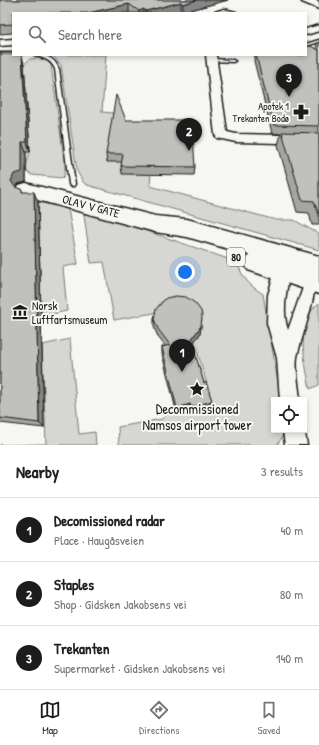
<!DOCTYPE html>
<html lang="en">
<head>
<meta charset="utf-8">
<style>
	:root { --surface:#fff; --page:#f6f6f6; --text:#222; --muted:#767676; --line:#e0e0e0; --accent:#1c1c1c }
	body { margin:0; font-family:"Patrick Hand",sans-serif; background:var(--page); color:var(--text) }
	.controls { position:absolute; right:12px; bottom:12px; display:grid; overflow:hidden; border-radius:0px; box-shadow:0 2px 6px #0003 }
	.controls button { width:36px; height:36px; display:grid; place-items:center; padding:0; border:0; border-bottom:1px solid var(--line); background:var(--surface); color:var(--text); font:20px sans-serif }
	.you { position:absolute; left:185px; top:272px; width:14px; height:14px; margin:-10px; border:3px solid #fff; border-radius:50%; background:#1a73e8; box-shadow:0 0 0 6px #1a73e833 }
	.badge { display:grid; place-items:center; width:26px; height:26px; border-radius:50%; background:var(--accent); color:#fff; font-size:13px; font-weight:700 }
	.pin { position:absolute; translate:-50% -33px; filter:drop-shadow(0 1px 2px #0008) }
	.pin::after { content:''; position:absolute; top:21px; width:14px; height:12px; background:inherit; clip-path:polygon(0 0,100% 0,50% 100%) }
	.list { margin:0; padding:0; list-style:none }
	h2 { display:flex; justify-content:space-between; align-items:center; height:52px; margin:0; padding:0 16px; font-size:17px }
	h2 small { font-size:13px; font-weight:400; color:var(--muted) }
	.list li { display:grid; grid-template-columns:26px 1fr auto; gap:12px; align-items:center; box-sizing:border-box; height:64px; padding:0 16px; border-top:1px solid var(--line) }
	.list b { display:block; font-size:15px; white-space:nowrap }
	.list p { margin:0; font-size:13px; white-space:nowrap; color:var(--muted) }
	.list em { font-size:13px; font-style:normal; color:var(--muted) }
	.icon { flex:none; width:22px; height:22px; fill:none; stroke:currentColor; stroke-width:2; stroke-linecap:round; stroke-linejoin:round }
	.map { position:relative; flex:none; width:319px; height:445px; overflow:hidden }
	.search { position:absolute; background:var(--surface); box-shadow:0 2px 6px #0003; left:12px; right:12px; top:12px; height:44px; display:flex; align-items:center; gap:10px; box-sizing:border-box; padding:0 14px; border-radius:0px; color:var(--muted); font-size:15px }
	.sheet { height:244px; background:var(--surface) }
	nav { display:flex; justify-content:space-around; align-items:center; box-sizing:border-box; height:56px; border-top:1px solid var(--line); background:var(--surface); font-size:11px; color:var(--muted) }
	nav a { display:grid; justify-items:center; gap:2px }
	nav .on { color:var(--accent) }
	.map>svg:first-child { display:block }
</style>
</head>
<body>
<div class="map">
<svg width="319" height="445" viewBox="0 0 319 445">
	<rect width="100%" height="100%" fill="#f6f6f2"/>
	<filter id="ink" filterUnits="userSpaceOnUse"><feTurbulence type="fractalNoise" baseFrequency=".025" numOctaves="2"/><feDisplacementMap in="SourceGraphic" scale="8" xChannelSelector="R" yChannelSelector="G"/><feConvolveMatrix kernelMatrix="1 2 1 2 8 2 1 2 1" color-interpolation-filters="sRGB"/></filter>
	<g filter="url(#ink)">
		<g fill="#d6d6d2" stroke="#797977">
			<polygon points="45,55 106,55 102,112 114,113 124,162 151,173 150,186 276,220 294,220 319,234 319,250 87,185 83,182 77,171 61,65 53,56"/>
			<path d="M 30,59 C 37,58 46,58 51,65 L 65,166 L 64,176 L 62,178 L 32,175 L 27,172 L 26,167 L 30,151 L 24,64 Z"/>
			<polygon points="38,202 68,209 78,264 63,267 67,311 41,316"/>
			<path d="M 83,209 L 237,262 C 243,279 249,285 263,294 L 281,400 L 274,400 L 274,430 L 283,430 L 282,437 L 277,445 L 119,445 L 118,427 L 162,419 L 177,404 L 211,398 L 193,337 L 200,330 L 202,319 L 176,296 L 161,302 L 154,313 L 114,320 L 104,262 L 91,263 Z"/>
			<path d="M 319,303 L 319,385 L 310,389 C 305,362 294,322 319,303 Z"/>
			<polygon points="70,339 79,434 95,432 96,445 0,445 46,444 42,345"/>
		</g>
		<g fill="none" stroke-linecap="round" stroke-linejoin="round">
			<defs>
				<g id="lane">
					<polygon points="224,9 236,12 237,13 224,11 218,13 212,13"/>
					<polygon points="319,40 319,42 306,46 306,44"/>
					<polygon points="0,53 13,53 13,55 14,55 0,55"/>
					<path d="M 34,55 C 46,55 54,57 59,69 L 75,184 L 74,186 L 70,186 L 69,184 L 55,69 C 50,58 43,59 34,55 Z"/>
					<polygon points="210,59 233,60 235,61 233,62 212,61 210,61"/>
				</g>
				<g id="street">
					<polygon points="319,25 319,31 306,35 306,29"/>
					<polygon points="13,39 13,45 0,46 0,40"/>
					<polygon points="206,55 216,55 227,132 236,134 319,136 319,144 236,142 217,138 215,135"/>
					<path d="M 292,260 L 298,262 L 300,267 L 298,272 L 289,276 C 286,293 282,313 288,330 L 305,282 L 301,273 L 303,268 L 309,266 L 315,268 C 319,292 303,331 297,357 C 295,368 299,388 300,400 L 280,400 L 277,358 L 267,323 L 268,295 L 276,267 Z"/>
					<polygon points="304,428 307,445 285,445 283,430 304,430"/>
				</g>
				<polygon id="secondary" points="301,0 315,0 319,2 319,9 302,2"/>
				<polygon id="highway" points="26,183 155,216 187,219 319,256 319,294 248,270 244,263 249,255 187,237 155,232 19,195 16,190 19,185"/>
			</defs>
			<use href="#lane" stroke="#1c1c1c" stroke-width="3"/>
			<use href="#street" stroke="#1c1c1c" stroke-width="3"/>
			<use href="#secondary" stroke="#1c1c1c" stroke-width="3"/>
			<use href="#highway" stroke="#1c1c1c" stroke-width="3"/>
			<use href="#lane" fill="#f6f6f2" fill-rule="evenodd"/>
			<use href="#street" fill="#f6f6f2" fill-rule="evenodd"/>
			<use href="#secondary" fill="#f6f6f2" fill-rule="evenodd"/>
			<use href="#highway" fill="#f6f6f2" fill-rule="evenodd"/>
		</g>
		<g fill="#a5a5a3" stroke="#1c1c1c">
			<polygon points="0,0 228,0 183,12 181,11 172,13 130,13 129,12 13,13 13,33 0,34"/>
			<polygon points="319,42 319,225 312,225 309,213 297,212 278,145 281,134 272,133 254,61 255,55 306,55 316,48 317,43"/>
			<polygon points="0,54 24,64 30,152 26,152 26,182 18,184 16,187 38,202 44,428 0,423"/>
			<polygon points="126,120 195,167 194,175 122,174 121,166 122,162 107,162 106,154"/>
			<polygon points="154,319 201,326 200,334 192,344 204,383 212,401 210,407 190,413 189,410 177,414 162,354 162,347 165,346 158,337 154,327"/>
		</g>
		<g fill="#868684" stroke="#1c1c1c">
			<polygon points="197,0 228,0 183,12 183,4"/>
			<polygon points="181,2 181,11 172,13 146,13 146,11"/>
			<polygon points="129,4 129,12 126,13 88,13"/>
			<polygon points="144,9 144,13 139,13 139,11"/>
			<polygon points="22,55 24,64 30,152 27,142"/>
			<polygon points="22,142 26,152 26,182 18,184 15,191 11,181"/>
			<polygon points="34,192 38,202 44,428 39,423"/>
			<polygon points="201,326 200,334 190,347 191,340"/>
			<polygon points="212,401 210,407 190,413 191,407"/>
			<polygon points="190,404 189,410 177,414 177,408"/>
		</g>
		<g fill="#c0c0bd" stroke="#1c1c1c">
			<polygon points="0,0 197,0 183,4 181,2 146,11 144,9 139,11 129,4 88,13 13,13 13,24 0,25"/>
			<polygon points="310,46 319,50 319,126 274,125 256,55 306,55 306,47"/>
			<polygon points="0,54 13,54 13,55 22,55 27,142 22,142 22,172 14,174 11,181 15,187 22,189 22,192 34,192 39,423 0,418"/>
			<polygon points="116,95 126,120 192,120 195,167 121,166 123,154 106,154"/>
			<polygon points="282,132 319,133 319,213 318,213 314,201 302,200"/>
			<polygon points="176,296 186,297 195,303 201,311 202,316 201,326 191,340 204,383 206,382 212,401 191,407 190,404 177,408 162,347 170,345 158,329 154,319 156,309 166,298"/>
		</g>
	</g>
	<defs>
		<symbol id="pharmacy-bare" viewBox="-9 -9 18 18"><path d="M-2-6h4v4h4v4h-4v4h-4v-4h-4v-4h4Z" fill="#1c1c1c" stroke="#f6f6f2" stroke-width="2.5" paint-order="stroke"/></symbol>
		<symbol id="museum-bare" viewBox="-9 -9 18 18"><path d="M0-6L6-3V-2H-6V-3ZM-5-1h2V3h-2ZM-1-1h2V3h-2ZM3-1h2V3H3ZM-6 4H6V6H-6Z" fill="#1c1c1c" stroke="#f6f6f2" stroke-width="2.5" paint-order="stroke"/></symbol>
		<symbol id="sight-bare" viewBox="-9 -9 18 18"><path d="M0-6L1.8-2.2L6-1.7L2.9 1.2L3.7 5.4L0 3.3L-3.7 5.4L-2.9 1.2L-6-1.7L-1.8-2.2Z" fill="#1c1c1c" stroke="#f6f6f2" stroke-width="2.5" paint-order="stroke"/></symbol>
	</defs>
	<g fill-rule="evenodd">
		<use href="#pharmacy-bare" x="290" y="101" width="22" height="22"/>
		<use href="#museum-bare" x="9" y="301" width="22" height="22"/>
		<use href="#sight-bare" x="186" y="378" width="22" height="22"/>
	</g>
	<g text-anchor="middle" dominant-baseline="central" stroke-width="4" stroke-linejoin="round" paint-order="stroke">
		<g font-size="10" fill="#1c1c1c" stroke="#f6f6f2" text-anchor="end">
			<text x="289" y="106">Apotek 1<tspan x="289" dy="12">Trekanten Bodø</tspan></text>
		</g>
		<rect fill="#f6f6f2" stroke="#5d5d5c" stroke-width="1" x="227" y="248" width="18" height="18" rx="3"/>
		<g font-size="11" font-weight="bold" fill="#1c1c1c">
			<text x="236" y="257">80</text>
		</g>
		<g font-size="12" fill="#1c1c1c" stroke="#f6f6f2">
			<text transform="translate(91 206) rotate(15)">OLAV V GATE</text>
		</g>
		<g font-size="12" fill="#1c1c1c" stroke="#f6f6f2" text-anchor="start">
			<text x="32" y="305">Norsk<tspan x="32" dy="14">Luftfartsmuseum</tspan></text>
		</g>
		<g font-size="14" fill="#1c1c1c" stroke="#f6f6f2">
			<text x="197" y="408">Decommissioned<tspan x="197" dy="16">Namsos airport tower</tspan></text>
		</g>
	</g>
</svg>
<div class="controls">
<button><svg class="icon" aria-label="locate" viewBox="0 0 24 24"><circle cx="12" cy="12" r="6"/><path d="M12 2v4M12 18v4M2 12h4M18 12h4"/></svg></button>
</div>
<div class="you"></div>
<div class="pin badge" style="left:182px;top:372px">1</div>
<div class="pin badge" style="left:189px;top:151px">2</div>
<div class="pin badge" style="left:289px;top:97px">3</div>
<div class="search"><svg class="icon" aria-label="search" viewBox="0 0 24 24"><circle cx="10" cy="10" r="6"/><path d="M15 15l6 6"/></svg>Search here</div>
</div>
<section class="sheet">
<h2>Nearby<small>3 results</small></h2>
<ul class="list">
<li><span class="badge">1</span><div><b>Decomissioned radar</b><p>Place · Haugåsveien</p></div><em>40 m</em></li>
<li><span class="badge">2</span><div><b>Staples</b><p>Shop · Gidsken Jakobsens vei</p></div><em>80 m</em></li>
<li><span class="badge">3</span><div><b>Trekanten</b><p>Supermarket · Gidsken Jakobsens vei</p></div><em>140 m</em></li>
</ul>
</section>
<nav>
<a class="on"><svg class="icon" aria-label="map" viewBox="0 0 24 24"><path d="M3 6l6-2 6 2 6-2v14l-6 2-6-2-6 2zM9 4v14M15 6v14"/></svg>Map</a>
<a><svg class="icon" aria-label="directions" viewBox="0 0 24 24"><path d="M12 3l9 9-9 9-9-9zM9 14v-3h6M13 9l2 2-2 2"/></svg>Directions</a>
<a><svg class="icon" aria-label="saved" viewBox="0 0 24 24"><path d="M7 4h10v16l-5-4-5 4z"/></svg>Saved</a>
</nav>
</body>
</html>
